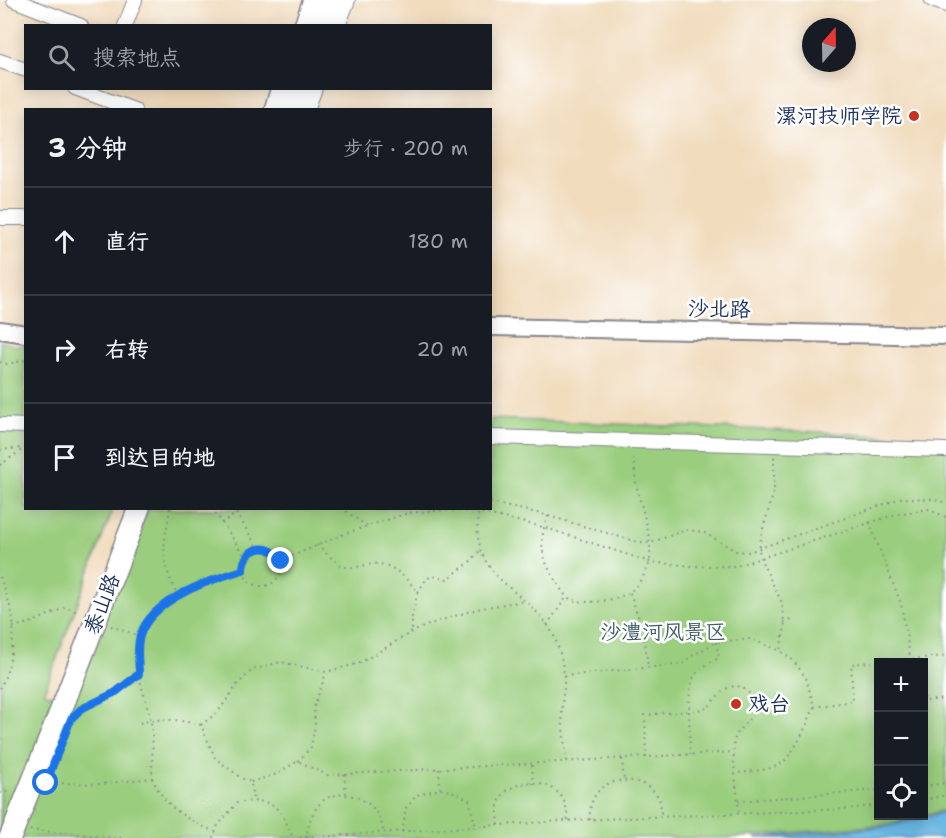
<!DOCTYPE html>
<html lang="zh">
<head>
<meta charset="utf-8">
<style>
	:root { --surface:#171b24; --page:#20242c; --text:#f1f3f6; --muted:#9ea1a6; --line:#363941 }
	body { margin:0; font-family:"Shantell Sans","LXGW WenKai TC",sans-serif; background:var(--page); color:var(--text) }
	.controls { position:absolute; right:18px; bottom:18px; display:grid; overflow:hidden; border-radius:0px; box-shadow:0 3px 15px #0003 }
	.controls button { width:54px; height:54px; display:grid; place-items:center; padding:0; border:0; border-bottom:2px solid var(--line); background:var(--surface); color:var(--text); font:30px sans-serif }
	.compass { position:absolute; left:802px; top:18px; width:54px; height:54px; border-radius:50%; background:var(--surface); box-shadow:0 3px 15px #0003; rotate:20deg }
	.stop { position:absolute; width:18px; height:18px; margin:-14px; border:4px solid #1a73e8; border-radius:50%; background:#fff }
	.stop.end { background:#1a73e8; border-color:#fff; box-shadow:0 2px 6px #0008 }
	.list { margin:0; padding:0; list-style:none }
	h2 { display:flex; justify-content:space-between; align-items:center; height:78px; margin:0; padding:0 24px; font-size:26px }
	h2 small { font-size:20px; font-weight:400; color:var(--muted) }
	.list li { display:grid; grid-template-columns:39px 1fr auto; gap:18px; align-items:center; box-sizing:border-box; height:108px; padding:0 24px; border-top:2px solid var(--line) }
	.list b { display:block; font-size:22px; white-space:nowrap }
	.list em { font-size:20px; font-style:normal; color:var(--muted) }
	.icon { flex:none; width:33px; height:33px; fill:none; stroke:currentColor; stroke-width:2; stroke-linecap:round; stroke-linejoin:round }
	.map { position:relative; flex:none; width:946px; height:838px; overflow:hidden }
	.search { position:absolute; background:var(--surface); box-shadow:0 3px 15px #0003; left:24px; top:24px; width:468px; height:66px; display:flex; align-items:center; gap:15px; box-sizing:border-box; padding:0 21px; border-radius:0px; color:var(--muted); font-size:22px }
	.panel { position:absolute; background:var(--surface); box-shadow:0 3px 15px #0003; left:24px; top:108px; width:468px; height:402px; border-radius:0px }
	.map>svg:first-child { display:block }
</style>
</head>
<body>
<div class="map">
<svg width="946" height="838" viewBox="0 0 946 838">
	<rect width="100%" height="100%" fill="#fff"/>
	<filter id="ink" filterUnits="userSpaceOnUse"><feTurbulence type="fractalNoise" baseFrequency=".0167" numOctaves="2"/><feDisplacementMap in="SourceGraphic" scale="12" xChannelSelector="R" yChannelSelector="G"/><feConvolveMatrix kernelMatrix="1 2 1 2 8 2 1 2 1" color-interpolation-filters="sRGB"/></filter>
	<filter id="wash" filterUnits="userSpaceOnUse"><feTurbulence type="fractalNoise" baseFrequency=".008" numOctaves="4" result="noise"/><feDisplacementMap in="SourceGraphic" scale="24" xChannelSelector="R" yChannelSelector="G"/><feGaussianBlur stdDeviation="1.35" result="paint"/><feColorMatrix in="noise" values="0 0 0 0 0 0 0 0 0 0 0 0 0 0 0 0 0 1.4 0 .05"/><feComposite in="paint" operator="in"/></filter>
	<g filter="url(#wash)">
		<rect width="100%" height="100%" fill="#f1dcbd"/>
		<polygon fill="#9acd7d" stroke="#5a7e6e" stroke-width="1.5" points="0,341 15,346 25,345 26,508 113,509 44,692 59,698 148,509 490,508 491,419 820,432 946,441 946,810 924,815 924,662 878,662 878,816 923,816 883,825 729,838 0,838"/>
		<polygon fill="#6bb8e5" stroke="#4374a2" stroke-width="1.5" points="946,812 946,838 755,838 883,827"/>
	</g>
	<g filter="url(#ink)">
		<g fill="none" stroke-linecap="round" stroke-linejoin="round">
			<defs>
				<g id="minor">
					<polyline points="14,0 81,26"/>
					<polyline points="932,0 946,5"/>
					<polyline points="125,26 135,0"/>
					<polyline points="338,26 348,0"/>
					<polyline points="0,61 26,70"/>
					<polyline points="75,88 134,110"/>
					<polyline points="307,110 315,88"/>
					<polyline points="0,218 26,218"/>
					<polyline points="0,425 26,426"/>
					<polyline points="490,437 946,450"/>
				</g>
				<g id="tertiary">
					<polyline points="490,327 946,336"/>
					<polyline points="0,330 26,334"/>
				</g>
				<g id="primary">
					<polyline points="305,26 314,0"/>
					<polyline points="323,26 333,0"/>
					<polyline points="275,110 282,88"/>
					<polyline points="291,110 299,88"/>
					<polyline points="65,700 139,508"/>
				</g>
			</defs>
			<use href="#minor" stroke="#86868e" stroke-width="16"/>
			<use href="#tertiary" stroke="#86868e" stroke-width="20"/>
			<use href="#primary" stroke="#86868e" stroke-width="24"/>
			<g stroke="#86868e" stroke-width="2" stroke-dasharray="1.5 4.5" stroke-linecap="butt">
				<polyline points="0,362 7,364 26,360"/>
				<polyline points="0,450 22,448"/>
				<polyline points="774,457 774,491 762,532 759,550 761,560 781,601 785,627 780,651"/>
				<polyline points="0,465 26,447"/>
				<polyline points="490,503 542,514 634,541 650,543 686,530 703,532 736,551 749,552 901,498 935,499 946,503"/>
				<path d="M 170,508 C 164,548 158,558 178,595"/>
				<polyline points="212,508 246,558"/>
				<polyline points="233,508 258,548"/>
				<polyline points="341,508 367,526"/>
				<polyline points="381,508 390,508"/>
				<path d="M 479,508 C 467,584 528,585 554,636 C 559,647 563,664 564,676 C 565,686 562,697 562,708 C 562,726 565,745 567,763"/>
				<path d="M 548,516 C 538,541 541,558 556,581 C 559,585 562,592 566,596 C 578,607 615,601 628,593 C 637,588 649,569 650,559 C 652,532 640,507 636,482 C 635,473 634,463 633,454"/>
				<polyline points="869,522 901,604 911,662"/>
				<polyline points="221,523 236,514"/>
				<path d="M 317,545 C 325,551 334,562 343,566 C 350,569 360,566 367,565 C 389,559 404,576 418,592 L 412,615 L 412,631"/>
				<circle cx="262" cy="567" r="19"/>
				<polyline points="281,561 346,533 408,513 445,510 478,512 543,527 650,562 692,566 736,566 897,514 928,509 946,517"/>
				<path d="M 0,577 C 4,589 9,601 12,614 C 17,632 9,673 0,688"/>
				<polyline points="418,592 427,578 437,576 447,579 469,563 481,549"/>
				<polyline points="630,593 644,633 648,668"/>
				<polyline points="784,622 792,620"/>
				<polyline points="547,625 566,598"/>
				<polyline points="111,626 140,636"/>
				<polyline points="13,627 33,622 66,607 80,613"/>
				<path d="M 564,676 L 683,664 L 690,657 L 716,642 L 751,639 L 780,651 L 793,660 L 806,678 L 814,707 C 809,721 794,754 782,763 C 772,770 748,772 736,773"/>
				<polyline points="924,697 925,701 946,699"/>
				<polyline points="814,707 853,701 851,664 946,656"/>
				<polyline points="79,710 116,692 138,674"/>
				<path d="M 140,723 C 161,717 180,720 201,725 L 215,758 L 241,778 L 251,782 L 253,800"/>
				<polyline points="201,725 218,712 237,685 252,670 281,662 326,672 360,663 412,632 438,621 481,608 524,601"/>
				<path d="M 690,755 L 689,711 L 708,708 C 717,696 732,676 748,692 C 751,696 755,698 755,704 C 754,722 736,726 734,743 C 732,763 738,792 739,813"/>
				<path d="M 646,758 L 645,715 L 689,711 C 690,680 690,672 719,658 L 716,642"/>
				<polyline points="622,759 624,781"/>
				<polyline points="298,761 311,747 315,725 314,707 326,673"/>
				<polyline points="532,765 533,784"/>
				<polyline points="439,769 440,789"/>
				<polyline points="344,774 346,794"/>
				<path d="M 152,778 C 165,807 184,818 213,831"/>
				<polyline points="251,782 277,774 298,761 327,775 734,752"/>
				<path d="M 50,783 L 102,784 L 152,778 C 152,758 154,737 150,718 C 148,703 141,689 139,674 C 129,607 190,585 243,570"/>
				<polyline points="924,786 946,783"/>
				<polyline points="0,793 12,791"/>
				<polyline points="924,800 946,795"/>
				<polyline points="738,801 878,790"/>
				<path d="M 590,820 C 586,768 653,773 660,802 C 661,806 661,812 661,816"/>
				<path d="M 499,825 C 499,819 497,812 498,806 C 503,781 539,777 556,791 C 566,799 567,810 568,821"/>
				<polyline points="30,830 121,838"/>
				<polyline points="402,832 406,808 417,795 440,789 454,792 469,800 476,827"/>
				<path d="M 213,838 L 218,825 L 237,803 C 274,797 280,806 293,838"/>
				<polyline points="300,838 578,820 848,809 878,805"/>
				<path d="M 306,838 C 310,809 324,787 356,797 C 363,800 371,804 375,811 C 380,817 382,825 384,833"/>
			</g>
			<use href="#minor" stroke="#fff" stroke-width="14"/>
			<use href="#tertiary" stroke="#fff" stroke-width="16"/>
			<use href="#primary" stroke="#fff" stroke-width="21"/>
			<defs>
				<polyline id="primary-bridge" points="10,838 65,700"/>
			</defs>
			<use href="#primary-bridge" stroke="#86868e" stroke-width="24" stroke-linecap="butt"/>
			<use href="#primary-bridge" stroke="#fff" stroke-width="21"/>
		</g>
	</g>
	<g fill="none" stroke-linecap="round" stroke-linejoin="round" filter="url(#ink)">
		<path stroke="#1a73e8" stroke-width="8" d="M 46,783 L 71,719 L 81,709 L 116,692 L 139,674 C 139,662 136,648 140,636 C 151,599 210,580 243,570 C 243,547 270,540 281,561"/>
	</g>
	<g fill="#c8321e" stroke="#fff" stroke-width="2">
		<circle cx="914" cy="116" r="6"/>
		<circle cx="736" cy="704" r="6"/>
	</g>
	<g text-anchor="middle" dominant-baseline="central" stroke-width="5" stroke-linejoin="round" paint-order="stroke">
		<g font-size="21" fill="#1b2f5e" stroke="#fff" text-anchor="end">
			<text x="902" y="116">漯河技师学院</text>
			<text x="748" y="704" text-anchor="start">戏台</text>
		</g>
		<g font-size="21" fill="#1b2f5e" stroke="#fff">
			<text transform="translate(719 309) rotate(1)">沙北路</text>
			<text transform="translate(102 604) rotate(-69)">泰山路</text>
		</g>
		<g font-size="21" fill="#415e67" stroke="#fff">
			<text x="663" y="632">沙澧河风景区</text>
		</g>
	</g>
</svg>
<div class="controls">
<button>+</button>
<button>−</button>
<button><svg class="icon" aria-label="locate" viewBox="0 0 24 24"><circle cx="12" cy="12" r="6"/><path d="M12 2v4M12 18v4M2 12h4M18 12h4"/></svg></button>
</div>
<svg class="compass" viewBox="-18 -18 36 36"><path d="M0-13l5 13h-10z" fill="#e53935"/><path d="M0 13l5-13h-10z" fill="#9ea1a6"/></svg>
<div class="stop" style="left:46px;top:783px"></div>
<div class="stop end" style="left:281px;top:561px"></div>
<div class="search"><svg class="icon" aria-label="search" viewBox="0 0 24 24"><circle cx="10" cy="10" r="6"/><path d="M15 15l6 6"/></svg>搜索地点</div>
<section class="panel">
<h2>3 分钟<small>步行 · 200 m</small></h2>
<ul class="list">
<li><svg class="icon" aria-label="ahead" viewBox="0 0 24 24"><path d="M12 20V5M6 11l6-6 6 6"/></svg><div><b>直行</b></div><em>180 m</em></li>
<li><svg class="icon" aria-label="right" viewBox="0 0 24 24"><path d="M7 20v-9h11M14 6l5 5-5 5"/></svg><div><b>右转</b></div><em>20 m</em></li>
<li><svg class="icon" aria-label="arrive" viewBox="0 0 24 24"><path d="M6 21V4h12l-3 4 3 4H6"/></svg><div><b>到达目的地</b></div></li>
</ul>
</section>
</div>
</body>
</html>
